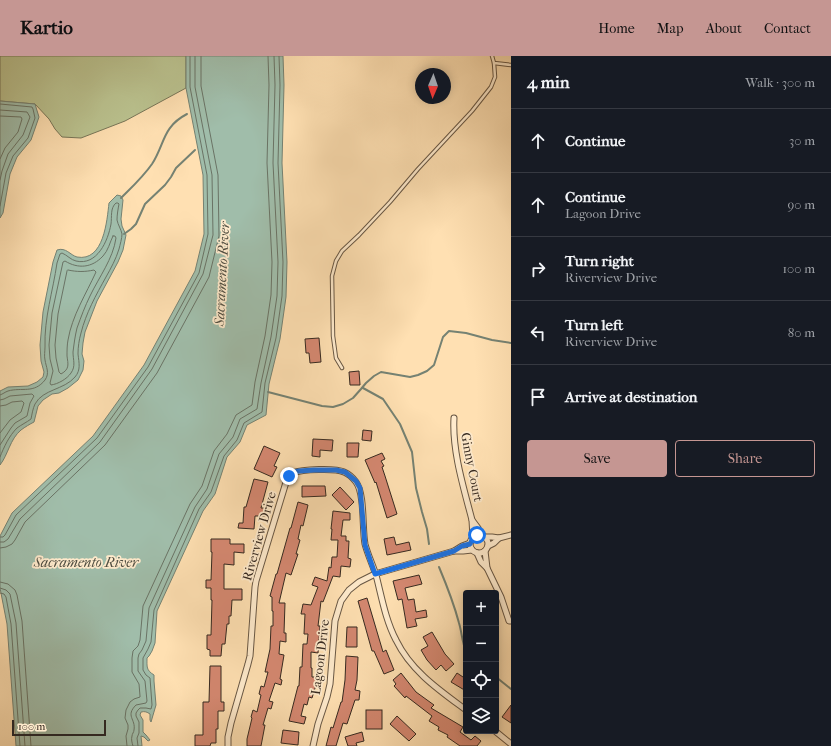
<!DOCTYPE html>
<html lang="en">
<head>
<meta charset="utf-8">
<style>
	:root { --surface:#171b24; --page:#20242c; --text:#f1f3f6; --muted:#9ea1a6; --line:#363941; --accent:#c59692 }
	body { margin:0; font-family:"IM FELL French Canon",serif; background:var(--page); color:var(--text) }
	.controls { position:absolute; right:12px; bottom:12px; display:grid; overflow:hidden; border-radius:4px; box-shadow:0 2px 10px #0003 }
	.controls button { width:36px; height:36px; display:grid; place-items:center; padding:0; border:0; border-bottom:1px solid var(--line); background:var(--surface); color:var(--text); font:20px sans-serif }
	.compass { position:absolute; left:415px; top:12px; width:36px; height:36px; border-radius:50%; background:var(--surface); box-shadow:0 2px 10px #0003; rotate:182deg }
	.scale { position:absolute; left:12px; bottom:10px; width:94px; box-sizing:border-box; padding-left:4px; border:2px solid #352920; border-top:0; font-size:11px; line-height:14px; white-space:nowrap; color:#352920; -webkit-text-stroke:3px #ffebcd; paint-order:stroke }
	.stop { position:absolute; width:12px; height:12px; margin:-9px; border:3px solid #1a73e8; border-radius:50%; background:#fff }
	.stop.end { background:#1a73e8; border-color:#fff; box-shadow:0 1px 4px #0008 }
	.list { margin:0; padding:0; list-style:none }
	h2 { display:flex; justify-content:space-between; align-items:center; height:52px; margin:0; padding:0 16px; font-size:17px }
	h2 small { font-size:13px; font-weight:400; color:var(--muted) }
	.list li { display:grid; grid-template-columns:26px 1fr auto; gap:12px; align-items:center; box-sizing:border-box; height:64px; padding:0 16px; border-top:1px solid var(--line) }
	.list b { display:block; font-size:15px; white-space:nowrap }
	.list p { margin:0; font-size:13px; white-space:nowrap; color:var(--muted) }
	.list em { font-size:13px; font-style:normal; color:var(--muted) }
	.actions { display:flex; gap:8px; padding:12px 16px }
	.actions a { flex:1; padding:9px 0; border:1px solid var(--accent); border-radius:4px; text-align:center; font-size:14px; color:var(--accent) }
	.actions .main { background:var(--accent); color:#111 }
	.icon { flex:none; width:22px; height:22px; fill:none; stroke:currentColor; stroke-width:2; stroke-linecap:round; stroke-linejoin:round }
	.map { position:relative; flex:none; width:511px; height:690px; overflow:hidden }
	header { display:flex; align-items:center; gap:24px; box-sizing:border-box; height:56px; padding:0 20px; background:var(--accent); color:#111 }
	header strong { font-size:19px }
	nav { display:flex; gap:22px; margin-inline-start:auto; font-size:14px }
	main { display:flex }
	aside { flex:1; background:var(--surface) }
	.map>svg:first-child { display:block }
</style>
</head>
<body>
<header>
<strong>Kartio</strong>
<nav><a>Home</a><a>Map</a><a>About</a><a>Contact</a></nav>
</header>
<main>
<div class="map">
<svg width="511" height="690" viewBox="0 0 511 690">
	<rect width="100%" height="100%" fill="#ffe0b2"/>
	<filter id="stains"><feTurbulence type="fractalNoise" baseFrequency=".005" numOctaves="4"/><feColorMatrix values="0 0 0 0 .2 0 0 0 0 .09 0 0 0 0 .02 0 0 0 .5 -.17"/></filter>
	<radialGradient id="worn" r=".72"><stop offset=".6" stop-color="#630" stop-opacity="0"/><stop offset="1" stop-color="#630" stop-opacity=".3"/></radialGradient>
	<polygon fill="#bbc390" stroke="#787658" points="0,0 186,0 186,32 125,65 81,82 62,81 55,73 49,63 35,48 0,45"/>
	<g fill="#a0bdaa" stroke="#758273">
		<path d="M 186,0 L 283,0 L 284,29 L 282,107 L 287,206 L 286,241 L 280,283 L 269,328 L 266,359 L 247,369 L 240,386 L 227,401 L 215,438 L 203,455 L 157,555 L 155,587 L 152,595 L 149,600 L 147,602 C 147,611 146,614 154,619 L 154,625 L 156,649 L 151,666 L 150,664 L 150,658 C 147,656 145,655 141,656 L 140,659 L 143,664 L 143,676 L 146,679 L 150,684 L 148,685 L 144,681 L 141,680 L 142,690 L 16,690 L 7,568 L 0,532 L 0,480 L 12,457 L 93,380 L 144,309 L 195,215 L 204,178 L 203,119 L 186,32 Z"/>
		<polygon points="0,45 35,48 39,61 31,84 17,101 10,118 3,157 0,162"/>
		<path d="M 117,139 L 121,140 L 123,144 L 121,163 L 122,170 L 126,179 L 123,194 L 118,206 L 97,245 L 85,276 L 83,287 L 82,298 L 84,305 L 83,314 L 78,324 L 68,332 L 59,337 L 52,338 L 43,344 L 38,350 L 34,366 C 30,368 25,371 21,374 C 10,383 8,399 0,409 L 0,335 L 8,331 L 28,330 L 37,326 L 43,321 L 44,316 L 41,305 L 40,289 L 43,256 L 53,206 L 57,194 C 66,191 70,199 77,201 C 104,206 107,164 109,147 Z"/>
	</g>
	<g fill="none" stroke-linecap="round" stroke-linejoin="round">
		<g stroke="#6a7365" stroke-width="1">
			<polyline points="0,48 32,51 33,53 35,62 28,82 13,100 6,117 0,150"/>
			<polyline points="0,54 27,56 30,61 23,79 8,98 2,115 0,124"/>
			<polyline points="0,60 21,61 22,63 18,76 5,92 0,103"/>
			<path d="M 113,180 L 115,180 L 116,182 C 113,203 99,221 90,240 C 85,250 81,261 77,272 C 75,280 74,288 73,296 C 73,304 76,310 71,317 C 67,323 58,328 51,329 L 50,327 L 53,315 L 50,303 L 49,289 L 52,257 L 63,206 L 65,205 C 78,213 92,212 103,200 C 108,195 110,186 113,180 Z"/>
			<path d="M 68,214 C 77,216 85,216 94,214 L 96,216 C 86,238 72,260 68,284 C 67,289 67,295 67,300 C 68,308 70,313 61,318 L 59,316 L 56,302 L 55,289 L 58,258 L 67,215 Z"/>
			<path d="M 0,339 C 3,338 5,336 8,335 C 22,331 34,338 45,324 C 50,317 46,311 45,304 C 44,300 45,295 45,291 C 44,262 53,235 57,207 L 60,198 L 62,197 C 67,199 71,204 76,205 C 97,210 108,185 111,168 C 112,161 110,152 116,147 L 118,147 L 119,148 C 118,153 117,159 117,164 C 118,169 121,173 122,178 C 122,182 120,189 119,193 C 116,203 111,212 106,221 C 96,239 86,257 81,277 C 79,284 78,291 78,298 C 79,307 81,314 75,321 C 64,334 43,333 35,348 C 33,352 32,358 31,363 C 27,366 21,369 17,372 C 9,380 4,391 0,401"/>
			<polyline points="0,344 4,343 10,340 32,338 34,340 30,347 27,360 15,367 11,372 0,389"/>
			<polyline points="0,350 6,349 12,346 22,345 24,347 21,356 10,364 0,377"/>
			<polyline points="0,481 3,481 5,479 16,459 97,382 148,311 199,217 208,178 207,119 190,31 190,0"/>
			<polyline points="0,486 4,486 8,483 20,463 100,386 152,313 203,218 213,179 212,119 195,31 195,0"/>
			<polyline points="0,492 6,491 12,488 15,484 25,466 105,389 157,317 209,221 219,180 218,119 201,30 201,0"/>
			<polyline points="0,526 8,528 15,534 17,539 22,565 31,690"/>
			<polyline points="0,532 6,534 10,538 16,567 25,690"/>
			<polyline points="0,537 4,538 6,541 11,568 20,690"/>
			<polyline points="127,690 126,680 128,673 128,669 125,662 126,654 130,646 134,643 140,641 140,640 139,628 132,616 132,602 133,595 138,590 140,584 143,550 190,448 202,430 214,395 227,378 236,359 252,349 255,326 265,280 271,239 272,206 267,107 269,29 268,0"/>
			<path d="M 133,690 C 132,687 131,683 132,680 C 132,678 134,676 134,674 C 136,663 125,660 136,649 L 146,647 L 147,645 L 145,625 L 138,615 L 138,602 L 139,598 L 142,594 L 146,585 L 149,552 L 195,451 L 207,433 L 219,398 L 233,381 L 240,363 L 257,353 L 261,327 L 271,281 L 277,240 L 278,206 L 273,107 L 275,29 L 274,0"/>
			<polyline points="138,690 137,682 139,677 139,666 136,660 136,657 138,654 140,652 146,652 151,653 152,649 150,622 146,619 143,614 143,602 148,593 151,586 154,554 199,453 211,436 224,400 237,384 244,367 262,356 265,327 276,282 282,240 283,206 278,107 280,29 279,0"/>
		</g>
		<g stroke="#758273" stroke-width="2">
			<path d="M 121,142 C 132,131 143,121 152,108 C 165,88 162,71 187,58"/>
			<polyline points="124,178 131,173 136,168 145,148 165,129 171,121 176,112 195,94"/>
			<polyline points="363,332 383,343 400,368 412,396 416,432 422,456 427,473 429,488"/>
			<polyline points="268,336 322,350 333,351 343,348 353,342 361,333 366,327 374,320 381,316 410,321 418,319 427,315 434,309 443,281 449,275 466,277 492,284 511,287"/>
			<path d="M 439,511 C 447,530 454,548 459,567 C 462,577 462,586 466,595"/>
			<polyline points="496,621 511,633"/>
		</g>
	</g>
	<g fill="#d58871" stroke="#352920">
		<polygon points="319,282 321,306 310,307 309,297 306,297 305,283"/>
		<polygon points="359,315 360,329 350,329 349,316"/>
		<polygon points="363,374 372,375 371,385 362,384"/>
		<polygon points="313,383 333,384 332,395 320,394 320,401 312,400"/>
		<polygon points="347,387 359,387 358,401 347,401"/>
		<polygon points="264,390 280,397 274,410 277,411 272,421 254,413"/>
		<polygon points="382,397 385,403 381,405 384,410 382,411 385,420 397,458 387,462 376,426 375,427 365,404"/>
		<polygon points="254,423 268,426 261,452 266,452 266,460 255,460 254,473 238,472 239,467 243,467 244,451 246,451"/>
		<polygon points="302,430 325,430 326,440 302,441"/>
		<polygon points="340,431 354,446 346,454 332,439"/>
		<polygon points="298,446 308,449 303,470 301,469 298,483 300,484 296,498 298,498 291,519 286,517 279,547 285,547 284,577 286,577 286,586 280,585 279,598 284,599 280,623 282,624 281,629 275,627 269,645 273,646 271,653 268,652 263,669 265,669 261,690 247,690 247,683 252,662 251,661 253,654 257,656 261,639 259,638 261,630 264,631 268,616 265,616 270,593 271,570 273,570 273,555 272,555 272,541 270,540 276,518 277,518 290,472 291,472"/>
		<polygon points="333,455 350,457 350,464 343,464 341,480 346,480 346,485 349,485 348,502 351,503 350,511 341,510 340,521 333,520 323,546 321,545 318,570 320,570 318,597 311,596 311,612 312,612 312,621 316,621 316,629 312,642 309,641 307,649 304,648 301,660 306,661 304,668 289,665 298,630 299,630 300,611 302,611 303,588 307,588 308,578 304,578 305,558 301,558 303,548 311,549 318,531 312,529 315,521 327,525 329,511 331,512 332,501 337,501 338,484 331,484 332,473 331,473"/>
		<polygon points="394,481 396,489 409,486 411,494 387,499 384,483"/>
		<polygon points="211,483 230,483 230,488 244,488 244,497 234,496 234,509 224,508 224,533 242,533 242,544 232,544 231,560 229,560 229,568 227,568 225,588 222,588 221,600 210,600 210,594 207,593 207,579 211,579 212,544 211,544 211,532 206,532 206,524 211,524 212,496 211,496"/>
		<polygon points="419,519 422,528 405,532 408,544 414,543 416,556 426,554 427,561 415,563 417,570 407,572 402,543 398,544 393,525"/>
		<polygon points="367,542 383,596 386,594 394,614 384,618 374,595 372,595 358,545"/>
		<polygon points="347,571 357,571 357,591 346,591"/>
		<polygon points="432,576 445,598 454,608 446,615 441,609 436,614 427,604 421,594 428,590 423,581"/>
		<polygon points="346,600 358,601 357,624 355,634 360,635 359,644 355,644 347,668 343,667 336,690 326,690 331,671 333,672 341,646 342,646 345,624"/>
		<polygon points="210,610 221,610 221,646 224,646 224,655 218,655 218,673 216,673 216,687 211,687 210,690 195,690 195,679 203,679 203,646 209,646"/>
		<polygon points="401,617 416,636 434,649 431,652 463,671 460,676 471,684 475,680 481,685 477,690 460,690 447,681 448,679 438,674 439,671 429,665 432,660 406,640 405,642 394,630 396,628 393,624"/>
		<polygon points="457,617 466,623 466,635 451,626"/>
		<polygon points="511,649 511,667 502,661"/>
		<rect x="366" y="654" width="16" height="19"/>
		<polygon points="397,660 416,678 409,685 390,668"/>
		<polygon points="283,674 299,676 298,689 281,687"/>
		<polygon points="362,676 364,685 356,687 357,690 348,690 345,681"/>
	</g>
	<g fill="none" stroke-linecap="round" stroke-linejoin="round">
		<defs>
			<g id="lane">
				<polyline points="492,0 494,7 511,9"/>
				<polyline points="342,312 336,302 333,280 332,220 336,205 342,195 359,179 390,146 418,113 472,55 491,31 495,21 494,7"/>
			</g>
			<g id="street">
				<path d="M 454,362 C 452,395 464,433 472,464"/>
				<circle cx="479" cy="488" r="9"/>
				<polyline points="485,481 492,481 499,482 494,487 488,490"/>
				<polyline points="473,482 472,464 478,472 480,479"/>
				<polyline points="499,482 511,479"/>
				<polyline points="470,487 462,490 454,495 463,495 472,494"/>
				<polyline points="477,497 481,506 487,512 485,495"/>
				<polyline points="487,512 501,541 509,565 511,565"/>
				<polyline points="495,675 511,688"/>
				<path d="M 228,690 L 228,681 L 231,667 L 248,608 L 250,600 L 255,531 L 256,525 L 287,423 C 289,420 290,418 293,417 C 302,413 336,412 344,416 C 349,418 353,422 356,426 C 365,438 362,473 365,488 C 368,500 374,511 377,523 C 382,543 386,565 396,584 C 411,615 439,634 466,654"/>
				<polyline points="313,690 318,668 327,641 330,628 335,565 341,545 349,534 359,526 375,518 454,495"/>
			</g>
		</defs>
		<use href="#lane" stroke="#685744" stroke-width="4.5"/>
		<use href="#street" stroke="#685744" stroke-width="7"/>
		<use href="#lane" stroke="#ffebcd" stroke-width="2.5"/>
		<use href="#street" stroke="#ffebcd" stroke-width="5"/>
	</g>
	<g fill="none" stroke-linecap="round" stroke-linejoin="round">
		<polyline stroke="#1a73e8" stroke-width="5" points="289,420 294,416 299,415 314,414 336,414 345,416 356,425 360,432 361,443 365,489 375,518 454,495 462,490 470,488 473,482 477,479"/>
	</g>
	<g text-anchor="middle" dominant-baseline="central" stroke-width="3.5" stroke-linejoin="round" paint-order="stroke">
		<g font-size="13" fill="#352920" stroke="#ffebcd">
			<text transform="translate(472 411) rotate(79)">Ginny Court</text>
			<text transform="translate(259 480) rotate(-74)">Riverview Drive</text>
			<text transform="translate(320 601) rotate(-83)">Lagoon Drive</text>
		</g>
		<g font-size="14" font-style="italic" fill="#504e42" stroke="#ffebcd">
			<text transform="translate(222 218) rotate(-87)">Sacramento River</text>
			<text x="86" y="506">Sacramento River</text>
		</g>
	</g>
	<rect width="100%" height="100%" filter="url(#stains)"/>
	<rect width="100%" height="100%" fill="url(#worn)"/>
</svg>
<div class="controls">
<button>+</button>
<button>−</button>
<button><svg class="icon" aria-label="locate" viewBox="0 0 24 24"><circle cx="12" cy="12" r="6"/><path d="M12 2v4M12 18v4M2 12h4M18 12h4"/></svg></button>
<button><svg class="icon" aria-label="layers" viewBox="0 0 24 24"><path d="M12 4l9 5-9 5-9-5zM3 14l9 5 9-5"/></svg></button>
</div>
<svg class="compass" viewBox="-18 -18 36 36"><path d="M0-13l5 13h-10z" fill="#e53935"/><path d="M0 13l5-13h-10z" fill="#9ea1a6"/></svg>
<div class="scale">100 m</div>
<div class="stop" style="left:477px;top:479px"></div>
<div class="stop end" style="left:289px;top:420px"></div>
</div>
<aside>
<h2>4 min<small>Walk · 300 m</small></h2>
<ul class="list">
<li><svg class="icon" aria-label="ahead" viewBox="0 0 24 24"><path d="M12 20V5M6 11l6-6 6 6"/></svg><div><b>Continue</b></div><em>30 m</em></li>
<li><svg class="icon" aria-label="ahead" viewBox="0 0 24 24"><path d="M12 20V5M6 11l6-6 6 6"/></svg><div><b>Continue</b><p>Lagoon Drive</p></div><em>90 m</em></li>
<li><svg class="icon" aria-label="right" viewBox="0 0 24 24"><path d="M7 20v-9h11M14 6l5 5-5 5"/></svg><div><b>Turn right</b><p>Riverview Drive</p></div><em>100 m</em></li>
<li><svg class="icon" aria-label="left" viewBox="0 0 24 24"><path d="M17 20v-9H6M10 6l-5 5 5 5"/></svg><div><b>Turn left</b><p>Riverview Drive</p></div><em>80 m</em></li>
<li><svg class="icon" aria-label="arrive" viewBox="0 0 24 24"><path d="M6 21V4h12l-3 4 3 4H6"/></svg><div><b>Arrive at destination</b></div></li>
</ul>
<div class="actions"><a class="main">Save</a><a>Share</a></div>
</aside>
</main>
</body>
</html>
